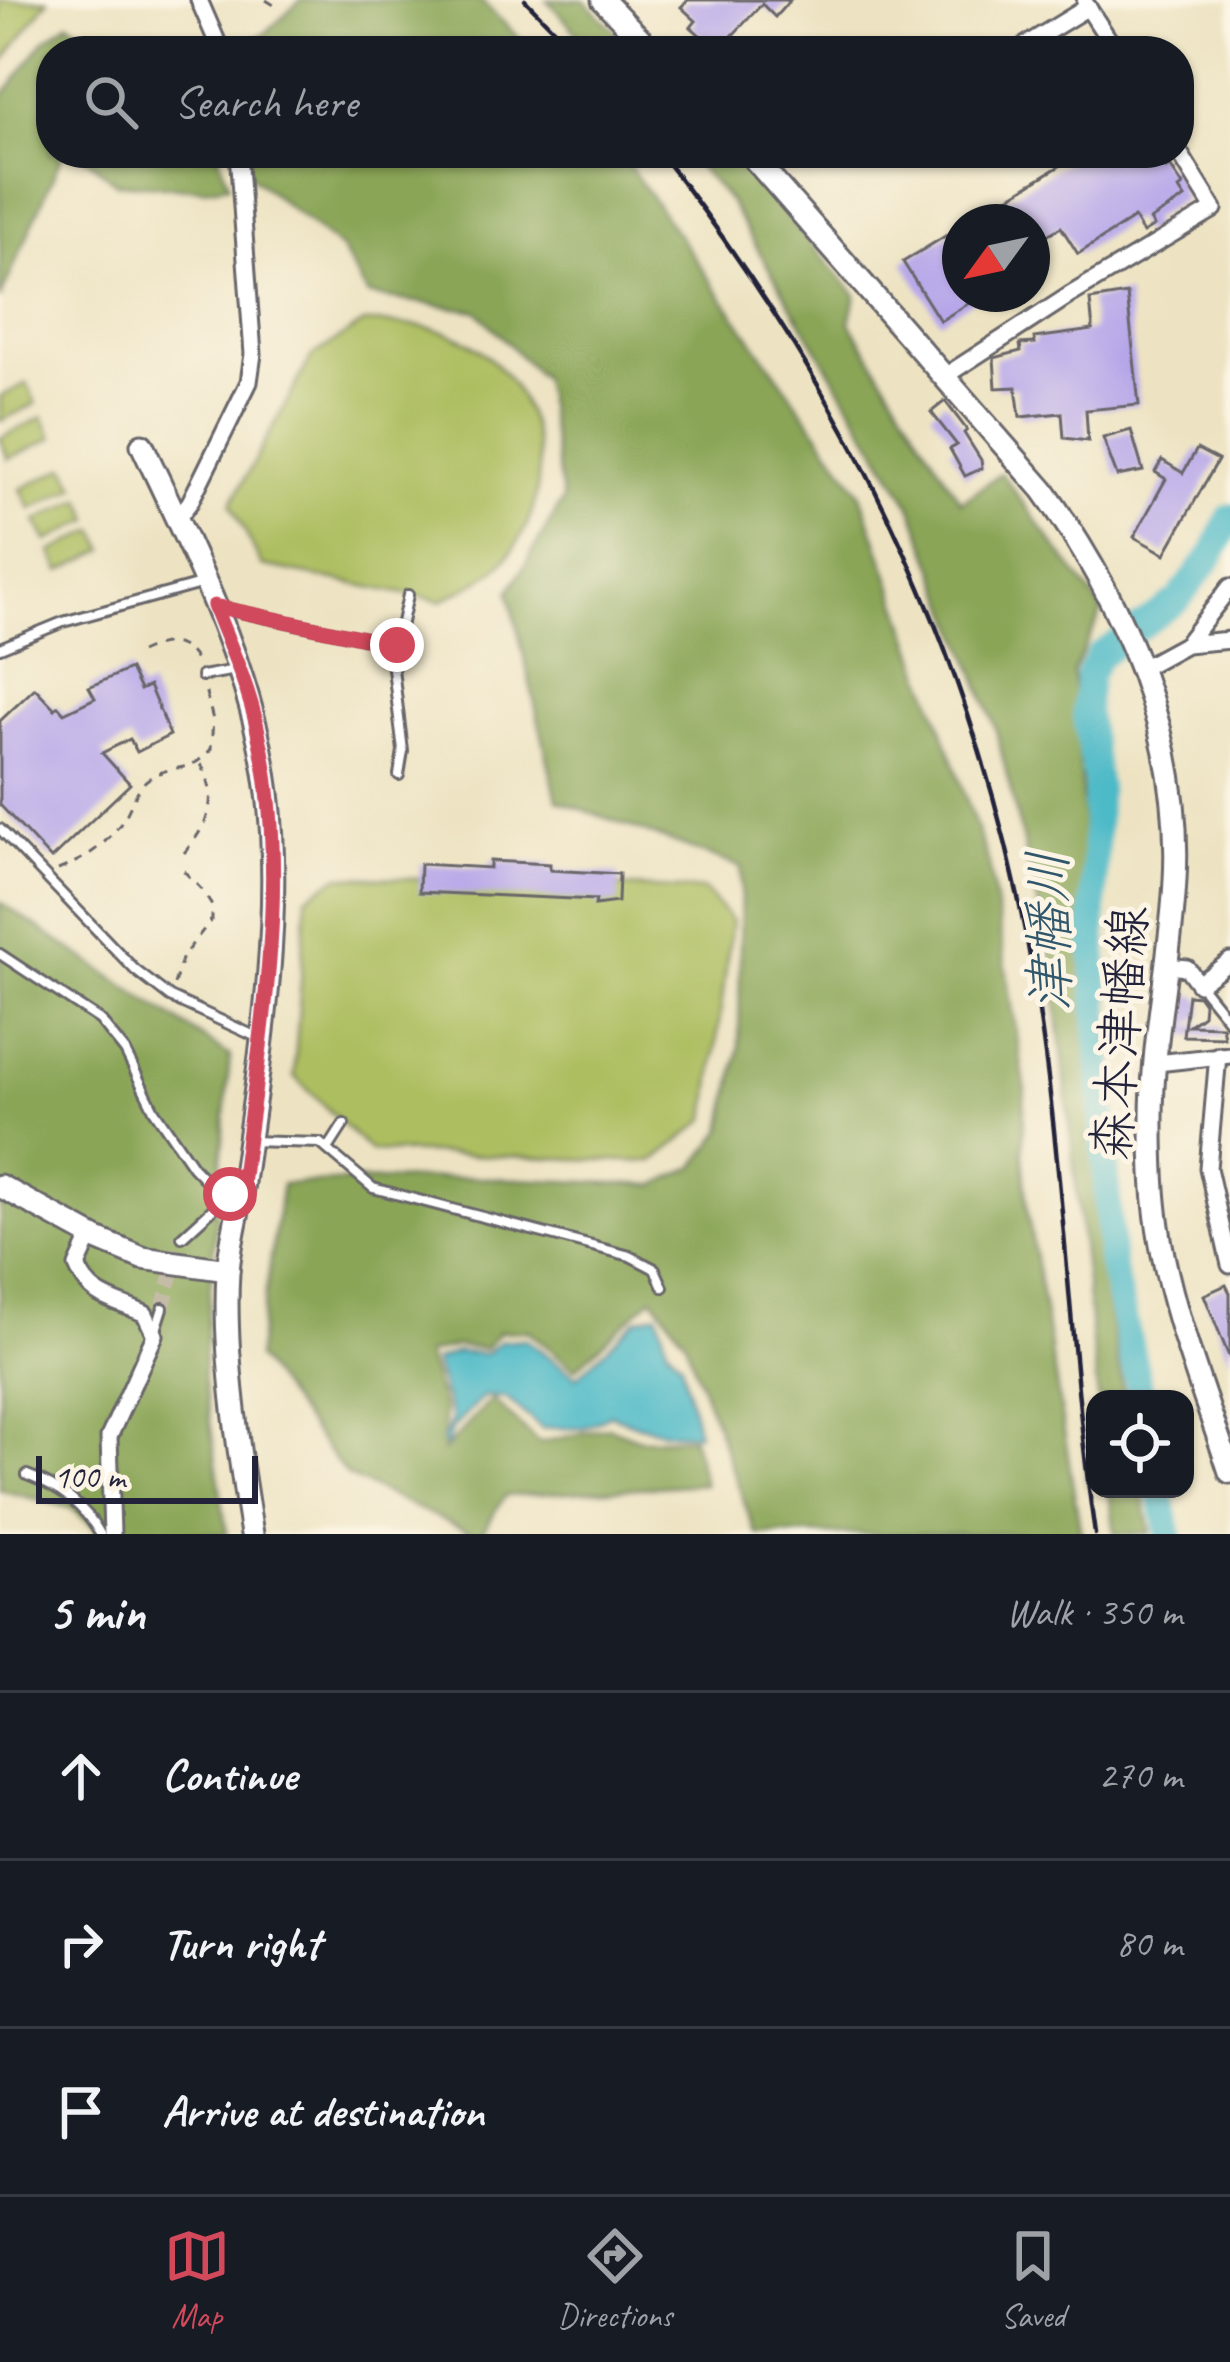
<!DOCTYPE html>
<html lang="en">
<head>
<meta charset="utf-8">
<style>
	:root { --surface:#171b24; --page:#20242c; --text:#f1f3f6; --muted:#9ea1a6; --line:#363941; --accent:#d1495b }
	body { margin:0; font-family:Caveat,"Klee One",sans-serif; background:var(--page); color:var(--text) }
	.controls { position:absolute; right:36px; bottom:36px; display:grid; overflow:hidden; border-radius:24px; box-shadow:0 3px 9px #0004 }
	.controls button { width:108px; height:108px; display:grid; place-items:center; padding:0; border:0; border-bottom:3px solid var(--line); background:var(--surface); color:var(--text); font:60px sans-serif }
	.compass { position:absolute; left:942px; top:204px; width:108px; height:108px; border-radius:50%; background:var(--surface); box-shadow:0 3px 9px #0004; rotate:237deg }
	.scale { position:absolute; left:36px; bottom:30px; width:222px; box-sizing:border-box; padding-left:12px; border:6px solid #22223b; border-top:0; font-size:33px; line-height:42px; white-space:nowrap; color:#22223b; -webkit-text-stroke:9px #fcf5e5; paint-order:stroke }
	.stop { position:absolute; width:36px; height:36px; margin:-27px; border:9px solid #d1495b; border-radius:50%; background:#fff }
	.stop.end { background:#d1495b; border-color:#fff; box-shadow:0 3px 12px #0008 }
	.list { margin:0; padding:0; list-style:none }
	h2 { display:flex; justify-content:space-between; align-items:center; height:156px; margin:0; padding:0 48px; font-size:51px }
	h2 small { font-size:39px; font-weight:400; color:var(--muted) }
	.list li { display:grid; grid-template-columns:78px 1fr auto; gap:36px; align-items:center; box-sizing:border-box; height:168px; padding:0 48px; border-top:3px solid var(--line) }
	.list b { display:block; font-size:45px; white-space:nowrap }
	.list em { font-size:39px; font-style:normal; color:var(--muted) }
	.icon { flex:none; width:66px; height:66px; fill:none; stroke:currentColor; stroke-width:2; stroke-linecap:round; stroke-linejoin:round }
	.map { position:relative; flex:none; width:1230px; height:1534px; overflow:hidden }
	.search { position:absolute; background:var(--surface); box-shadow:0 3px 9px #0004; left:36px; right:36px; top:36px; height:132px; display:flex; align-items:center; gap:30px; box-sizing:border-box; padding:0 42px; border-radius:48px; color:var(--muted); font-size:45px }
	.sheet { height:660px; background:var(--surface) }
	nav { display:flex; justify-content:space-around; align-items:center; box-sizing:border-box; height:168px; border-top:3px solid var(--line); background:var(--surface); font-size:33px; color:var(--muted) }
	nav a { display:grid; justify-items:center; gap:6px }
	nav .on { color:var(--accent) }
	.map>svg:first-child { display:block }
</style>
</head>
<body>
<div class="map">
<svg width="1230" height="1534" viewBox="0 0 1230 1534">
	<rect width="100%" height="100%" fill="#fcf5e5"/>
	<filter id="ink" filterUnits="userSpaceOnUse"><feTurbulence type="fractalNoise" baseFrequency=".00833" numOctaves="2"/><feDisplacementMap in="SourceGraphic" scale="24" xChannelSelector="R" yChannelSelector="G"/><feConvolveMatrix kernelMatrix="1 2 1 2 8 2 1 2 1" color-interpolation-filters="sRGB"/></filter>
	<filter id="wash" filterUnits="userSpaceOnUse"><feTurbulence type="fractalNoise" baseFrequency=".004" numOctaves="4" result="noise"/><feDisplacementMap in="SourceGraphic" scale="48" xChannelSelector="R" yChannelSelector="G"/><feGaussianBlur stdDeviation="2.7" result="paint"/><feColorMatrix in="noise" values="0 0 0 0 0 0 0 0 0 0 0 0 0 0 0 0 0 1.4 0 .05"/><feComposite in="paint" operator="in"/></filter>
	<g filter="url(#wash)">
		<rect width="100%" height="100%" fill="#ede3c2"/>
		<g fill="#adbe61" stroke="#68704e" stroke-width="3">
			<polygon points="0,0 48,0 0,66"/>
			<path d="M 364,323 C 403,324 446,324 479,349 C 548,402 561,505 497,568 C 482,582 458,591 441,601 L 262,566 L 231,504 L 312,356 Z"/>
			<polygon points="27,383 36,404 0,421 0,397"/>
			<polygon points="43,417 53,438 8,459 0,438"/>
			<polygon points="66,467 76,487 31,509 21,489"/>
			<polygon points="82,499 91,520 47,541 36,521"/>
			<polygon points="96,530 105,550 61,571 51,552"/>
			<polygon points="340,876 704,890 732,921 707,1119 653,1162 370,1151 294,1076 307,896"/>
		</g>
		<g fill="#8aa557" stroke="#566449" stroke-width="3">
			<polygon points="301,0 480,0 533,51 234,51 234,45 263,35"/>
			<polygon points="547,0 584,0 635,51 593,51"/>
			<polygon points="69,22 111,51 51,51 51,153 63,153 0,299 0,100 44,41"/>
			<polygon points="80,153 218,153 229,185 204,189 116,183"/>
			<polygon points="246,153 620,153 860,492 989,864 1025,1085 1023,1153 1028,1214 1081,1534 756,1534 684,1338 653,1297 575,1369 528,1331 499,1332 485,1349 455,1346 426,1354 444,1409 443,1451 492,1399 539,1443 609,1427 640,1439 692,1437 704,1484 505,1496 481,1534 473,1534 347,1476 256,1358 282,1184 469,1177 656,1185 695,1166 723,1130 739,1048 741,867 557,800 509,592 563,500 542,379 477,311 368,295 341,249 248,174"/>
			<polygon points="686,153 730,153 856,295 850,323 961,502 1001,473 1103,610 1073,672 1083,805 1091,1082 1107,1300 1125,1399 1098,1399 1053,966 995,726 912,508 729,201"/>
			<polygon points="0,902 230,1056 203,1374 227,1534 102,1534 71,1508 0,1490"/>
			<polygon points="1109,1489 1142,1489 1151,1534 1115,1534"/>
		</g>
		<path fill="#4dbac7" stroke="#386e81" stroke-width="3" d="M 658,1313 L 667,1347 L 681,1362 L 698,1433 C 666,1435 640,1426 610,1414 C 570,1439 577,1423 542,1429 L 506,1398 L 484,1396 L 451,1430 L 447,1446 L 442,1441 L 452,1420 L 434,1361 L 456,1352 L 486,1354 L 500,1341 L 525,1339 L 577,1377 L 637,1319 Z"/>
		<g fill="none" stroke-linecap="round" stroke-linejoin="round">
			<g stroke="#4dbac7" stroke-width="27">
				<polyline points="1142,1399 1111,1262 1093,930 1097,784 1085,711 1089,675 1099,656 1178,600 1212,555 1230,517"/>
				<polyline points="1160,1489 1169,1534"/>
			</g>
		</g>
		<g id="blocks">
			<g fill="#b6a6e9">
				<polygon points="688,0 790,0 775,17 762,4 718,51 691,27 696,21 681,7"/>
				<polygon points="1081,153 1157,153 1166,168 1170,166 1183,186 1179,189 1185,198 1150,220 1154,226 1143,233 1134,218 1078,254 1061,227 1032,244 1032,222 1016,222 1013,217 1004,222 968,222"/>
				<polygon points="960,227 960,294 984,294 940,321 903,262"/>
				<polygon points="1127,294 1139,405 1086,410 1088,441 1064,438 1062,413 1020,417 1016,387 996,388 994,358 1021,351 1020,344 1035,343 1034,338 1093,330 1090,300"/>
				<polygon points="945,401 967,430 964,433 981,460 982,468 965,476 950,449 957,445 931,412"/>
				<polygon points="1131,430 1143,471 1117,476 1103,438"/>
				<polygon points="1197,449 1218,460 1165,554 1134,537 1166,479 1155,472 1162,460 1183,473"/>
				<polygon points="130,669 140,690 149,686 170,735 137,752 130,739 102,753 130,784 51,859 0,805 0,721 35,688 55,709 58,706 64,713 95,698 89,687"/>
				<polygon points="490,861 550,864 550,870 619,874 618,902 595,905 596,900 419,892 420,864 490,868"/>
				<polygon points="1188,995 1199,996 1204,1003 1203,1015 1189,1025 1222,1026 1224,1037 1183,1036"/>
				<polygon points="1226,1285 1230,1293 1230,1359 1204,1295"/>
			</g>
		</g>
	</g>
	<g filter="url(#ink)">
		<use href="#blocks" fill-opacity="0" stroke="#69666a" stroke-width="3"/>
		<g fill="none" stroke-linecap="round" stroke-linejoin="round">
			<polyline stroke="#c4bca7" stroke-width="15" stroke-dasharray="15 8" stroke-linecap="butt" points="163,1308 182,1237"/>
			<defs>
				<g id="lane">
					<polyline points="222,608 397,645 408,595"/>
					<polyline points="390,644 403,751 399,775"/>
					<polyline points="0,648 63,622 204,583"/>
					<polyline points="202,676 236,670"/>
					<polyline points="0,829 135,970 170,997 259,1038"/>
					<polyline points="0,954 100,1020 125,1051 154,1110 193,1167 224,1199"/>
					<polyline points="1201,986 1230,1022"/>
					<polyline points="249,1141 320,1143 373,1188 630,1256 655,1269 663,1287"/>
					<polyline points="328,1149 344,1124"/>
					<polyline points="182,1237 227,1196"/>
					<polyline points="155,1333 163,1308"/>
					<path d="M 27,1475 C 58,1487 84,1504 100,1534"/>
				</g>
				<g id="street">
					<polyline points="199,0 221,51"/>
					<polyline points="1085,3 1116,51"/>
					<polyline points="1016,51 1088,7"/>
					<polyline points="945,376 1070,295 1214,209 1179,152"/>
					<polyline points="177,519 190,502 249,382 253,354 238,153"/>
					<polyline points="1186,644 1230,587"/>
					<polyline points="1142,668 1186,644 1230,640"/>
					<polyline points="1167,966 1187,968 1199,984 1230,961"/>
					<polyline points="1218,1055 1208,1168 1230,1265"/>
					<polyline points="1157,1063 1230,1055"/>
					<path d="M 91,1235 L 77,1266 C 90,1299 115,1300 145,1314 L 155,1335 L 109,1437 L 112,1534"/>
				</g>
				<g id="secondary">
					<polyline points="603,0 652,51"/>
					<path d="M 749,153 L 1043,490 C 1124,602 1183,738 1175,880 C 1171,961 1151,1044 1152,1126 C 1152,1158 1153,1194 1158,1226 C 1170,1309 1204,1392 1230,1472"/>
					<path d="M 142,445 C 194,556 253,670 268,793 C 283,914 260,1062 243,1182 C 239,1212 230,1242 228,1272 C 223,1352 239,1455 252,1534"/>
					<polyline points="0,1186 97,1239 142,1258 228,1270"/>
				</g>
			</defs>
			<use href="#lane" stroke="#69666a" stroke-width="14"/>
			<use href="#street" stroke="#69666a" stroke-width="21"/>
			<use href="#secondary" stroke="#69666a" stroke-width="27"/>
			<g stroke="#69666a" stroke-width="3" stroke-dasharray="9 9" stroke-linecap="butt">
				<polyline points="266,0 274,5 279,0"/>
				<path d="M 140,652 C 164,641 183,637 197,662"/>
				<path d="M 184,853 C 208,825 220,799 201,764"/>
				<path d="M 58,870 C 87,858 108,844 125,817 C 133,803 137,785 151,777 C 175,763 189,775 211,749 L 213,720 L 205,689"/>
				<polyline points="174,984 183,956 212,919 212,906 202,890 182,869"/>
			</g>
			<use href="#lane" stroke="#fff" stroke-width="8"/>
			<use href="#street" stroke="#fff" stroke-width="15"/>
			<use href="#secondary" stroke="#fff" stroke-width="21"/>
			<g stroke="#22223b" stroke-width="4.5">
				<polyline points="525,0 575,51"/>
				<path d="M 660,153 C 847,393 971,646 1028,946 C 1064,1140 1067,1339 1095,1534"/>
			</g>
		</g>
	</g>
	<g fill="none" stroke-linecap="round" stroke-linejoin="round" filter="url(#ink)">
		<path stroke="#d1495b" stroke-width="15" d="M 230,1194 L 242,1185 C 260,1036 292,876 257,727 C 248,686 230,646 214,606 L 397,645"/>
	</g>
	<g text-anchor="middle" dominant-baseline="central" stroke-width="10" stroke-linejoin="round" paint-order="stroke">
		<g font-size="51" fill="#22223b" stroke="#fcf5e5">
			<text transform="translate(1120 1033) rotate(-86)">森本津幡線</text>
		</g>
		<g font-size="54" font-style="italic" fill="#31576c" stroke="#fcf5e5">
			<text transform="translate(1049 931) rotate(-91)">津幡川</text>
		</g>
	</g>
</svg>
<div class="controls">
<button><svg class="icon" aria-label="locate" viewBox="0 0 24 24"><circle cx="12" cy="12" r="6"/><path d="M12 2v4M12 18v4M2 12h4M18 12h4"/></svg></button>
</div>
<svg class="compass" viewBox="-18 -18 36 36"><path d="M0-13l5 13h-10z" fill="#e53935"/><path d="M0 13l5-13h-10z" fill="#9ea1a6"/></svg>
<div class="scale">100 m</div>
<div class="stop" style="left:230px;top:1194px"></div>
<div class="stop end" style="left:397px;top:645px"></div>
<div class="search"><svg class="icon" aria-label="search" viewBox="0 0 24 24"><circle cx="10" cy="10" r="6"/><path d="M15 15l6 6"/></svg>Search here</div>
</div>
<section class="sheet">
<h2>5 min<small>Walk · 350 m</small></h2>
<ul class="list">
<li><svg class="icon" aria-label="ahead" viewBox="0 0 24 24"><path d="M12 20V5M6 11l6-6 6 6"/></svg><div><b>Continue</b></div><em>270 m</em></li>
<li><svg class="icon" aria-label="right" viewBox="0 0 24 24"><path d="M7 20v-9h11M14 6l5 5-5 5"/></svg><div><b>Turn right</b></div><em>80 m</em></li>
<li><svg class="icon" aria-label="arrive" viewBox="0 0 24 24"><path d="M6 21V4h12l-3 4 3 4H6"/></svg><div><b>Arrive at destination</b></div></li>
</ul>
</section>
<nav>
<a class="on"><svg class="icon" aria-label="map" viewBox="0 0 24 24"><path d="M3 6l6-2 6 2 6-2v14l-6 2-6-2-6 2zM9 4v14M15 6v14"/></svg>Map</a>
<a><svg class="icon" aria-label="directions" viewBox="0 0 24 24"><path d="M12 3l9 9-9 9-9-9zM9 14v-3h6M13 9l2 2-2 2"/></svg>Directions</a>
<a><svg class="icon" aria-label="saved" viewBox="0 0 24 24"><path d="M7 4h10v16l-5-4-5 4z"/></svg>Saved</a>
</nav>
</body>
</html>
